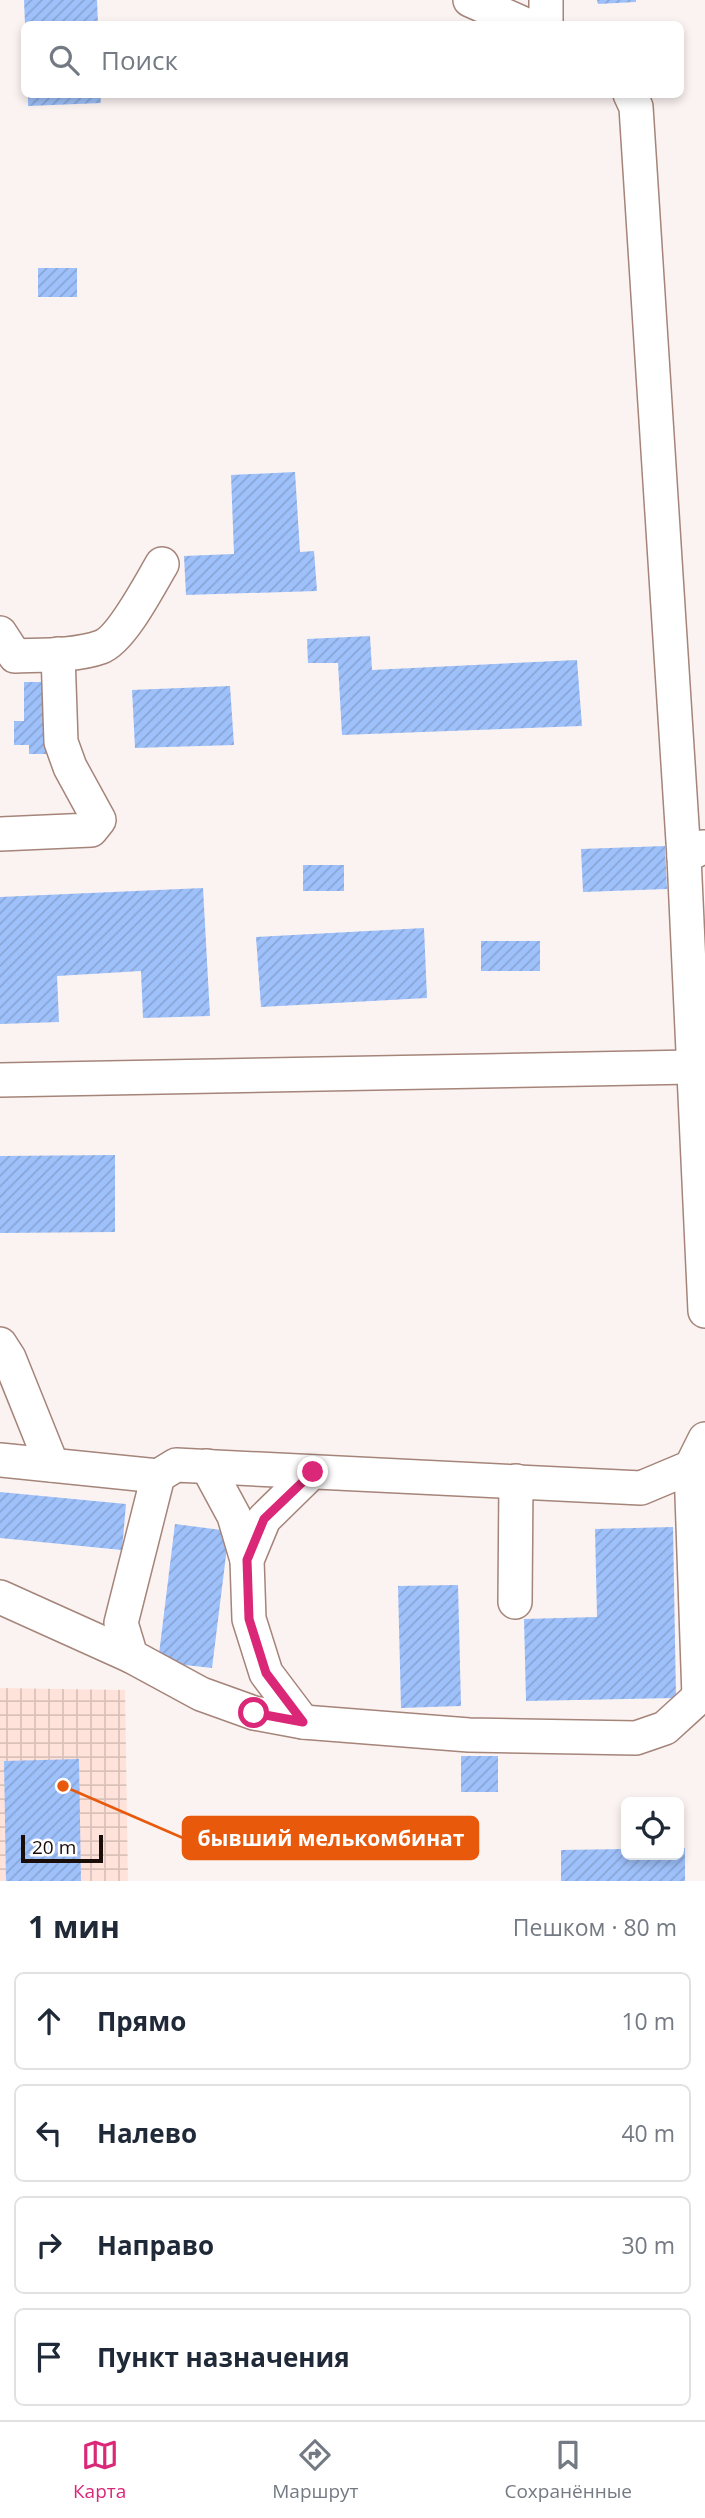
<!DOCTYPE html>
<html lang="ru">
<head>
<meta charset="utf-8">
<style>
	:root { --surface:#fff; --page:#f2f2f3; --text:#1f2937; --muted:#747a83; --line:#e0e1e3; --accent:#db2777 }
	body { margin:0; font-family:"Open Sans",sans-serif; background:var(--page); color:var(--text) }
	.controls { position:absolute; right:21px; bottom:21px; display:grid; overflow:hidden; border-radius:10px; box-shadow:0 4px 10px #0003 }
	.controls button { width:63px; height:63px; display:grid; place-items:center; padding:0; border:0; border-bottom:2px solid var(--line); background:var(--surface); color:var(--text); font:35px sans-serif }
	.scale { position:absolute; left:21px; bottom:18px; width:82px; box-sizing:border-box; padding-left:7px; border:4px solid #190d0a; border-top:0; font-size:19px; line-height:24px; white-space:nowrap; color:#190d0a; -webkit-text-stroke:5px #fff; paint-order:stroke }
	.stop { position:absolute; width:21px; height:21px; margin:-16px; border:5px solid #db2777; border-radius:50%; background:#fff }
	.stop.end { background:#db2777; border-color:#fff; box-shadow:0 2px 7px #0008 }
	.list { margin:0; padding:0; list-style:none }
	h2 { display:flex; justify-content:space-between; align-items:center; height:91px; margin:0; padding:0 28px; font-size:30px }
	h2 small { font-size:23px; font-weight:400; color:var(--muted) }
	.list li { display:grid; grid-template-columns:46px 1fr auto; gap:21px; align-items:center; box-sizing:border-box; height:98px; margin:0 14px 14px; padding:0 14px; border:2px solid var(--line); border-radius:10px }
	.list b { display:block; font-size:26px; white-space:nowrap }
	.list em { font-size:23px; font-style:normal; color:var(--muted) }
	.icon { flex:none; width:38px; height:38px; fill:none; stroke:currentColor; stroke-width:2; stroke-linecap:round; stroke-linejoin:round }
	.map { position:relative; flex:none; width:705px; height:1881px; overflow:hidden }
	.search { position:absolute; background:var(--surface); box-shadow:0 4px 10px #0003; left:21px; right:21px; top:21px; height:77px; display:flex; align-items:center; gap:18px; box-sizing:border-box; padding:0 24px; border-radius:10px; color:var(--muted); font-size:26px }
	.sheet { height:539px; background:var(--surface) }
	nav { display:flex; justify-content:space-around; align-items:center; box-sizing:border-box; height:98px; border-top:2px solid var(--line); background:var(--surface); font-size:19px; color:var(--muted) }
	nav a { display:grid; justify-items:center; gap:4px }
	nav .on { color:var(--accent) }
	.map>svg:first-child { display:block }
</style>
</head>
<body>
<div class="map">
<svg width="705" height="1881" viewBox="0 0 705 1881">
	<defs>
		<pattern id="industrial-grid" width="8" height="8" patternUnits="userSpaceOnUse" patternTransform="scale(1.75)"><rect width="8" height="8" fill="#ffe3db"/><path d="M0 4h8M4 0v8" fill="none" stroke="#dac2bb"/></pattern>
		<pattern id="building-hatch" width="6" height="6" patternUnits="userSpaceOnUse" patternTransform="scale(1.75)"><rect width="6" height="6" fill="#9ec1fb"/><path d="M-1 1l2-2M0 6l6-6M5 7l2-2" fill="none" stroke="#88a5d6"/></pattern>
	</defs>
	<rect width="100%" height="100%" fill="#fbf3f1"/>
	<polygon fill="url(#industrial-grid)" points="0,1688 125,1690 128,1881 0,1881"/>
	<g fill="url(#building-hatch)">
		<polygon points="24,0 97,0 98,24 25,24"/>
		<polygon points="597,0 636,0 636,2 598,4"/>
		<polygon points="28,94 100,94 101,103 28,106"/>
		<rect x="38" y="268" width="39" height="29"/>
		<polygon points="295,472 300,552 314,551 317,591 186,595 184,556 234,554 231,475"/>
		<polygon points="370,636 372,670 577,660 582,726 342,735 338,663 308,663 307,639"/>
		<polygon points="24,682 57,682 57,754 29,754 29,745 14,745 14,721 24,721"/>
		<polygon points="230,686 234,745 135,748 132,690"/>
		<polygon points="665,846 667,889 583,892 581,849"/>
		<rect x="303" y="865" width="41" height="26"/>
		<polygon points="203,888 210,1016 143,1018 141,971 57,976 59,1022 0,1024 0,897"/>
		<polygon points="424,928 427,998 261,1007 256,937"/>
		<rect x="481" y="941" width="59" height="30"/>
		<polygon points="115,1155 115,1232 0,1233 0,1156"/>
		<polygon points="0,1492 126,1504 122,1550 0,1538"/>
		<polygon points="175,1524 229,1531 212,1668 158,1662"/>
		<polygon points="673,1527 676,1698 526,1701 524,1619 597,1617 595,1529"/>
		<polygon points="458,1585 461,1706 401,1708 398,1586"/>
		<rect x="461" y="1756" width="37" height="36"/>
		<polygon points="79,1759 81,1881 6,1881 4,1761"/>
		<polygon points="679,1848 685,1848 685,1881 561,1881 561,1850 626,1849 626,1855 679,1855"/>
	</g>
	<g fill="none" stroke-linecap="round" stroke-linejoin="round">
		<defs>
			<g id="minor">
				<polyline points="470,0 524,24"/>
				<polyline points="546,0 546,24"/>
				<polyline points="630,94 636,107 684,857"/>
				<path d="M 0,633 L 15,656 C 41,655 76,656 101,647 C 122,639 150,584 162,564"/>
				<polyline points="0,834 91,830 99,820 70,767 61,742 58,654"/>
				<polyline points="703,847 684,857 705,1311"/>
				<polyline points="0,1080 692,1067"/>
				<polyline points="0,1344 9,1358 52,1465"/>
				<polyline points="705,1439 691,1467 641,1488 176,1465 158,1476 121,1623 131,1656 201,1694 254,1713 303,1722 469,1735 636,1738 665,1728 699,1697 705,1695"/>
				<polyline points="0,1460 158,1476"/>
				<polyline points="207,1466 234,1516 247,1560"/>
				<polyline points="691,1467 699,1697"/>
				<polyline points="0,1597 131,1656"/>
				<polyline points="515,1602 516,1481"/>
				<polyline points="303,1722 266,1673 249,1619 247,1560 264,1519 312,1472"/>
			</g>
		</defs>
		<use href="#minor" stroke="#a5847a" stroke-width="36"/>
		<use href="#minor" stroke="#fff" stroke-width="33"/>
	</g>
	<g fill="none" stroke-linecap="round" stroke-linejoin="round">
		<polyline stroke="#db2777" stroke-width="9" points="254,1713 303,1722 266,1673 249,1619 247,1560 264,1519 313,1472"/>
	</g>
	<path fill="none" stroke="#e8590c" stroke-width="2.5" d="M63 1786L183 1838"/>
	<circle fill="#e8590c" stroke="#fff" stroke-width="2.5" cx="63" cy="1786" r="7"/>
	<rect fill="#e8590c" stroke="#e8590c" stroke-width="2.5" x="183" y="1817" width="295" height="42" rx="7"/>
	<g font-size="21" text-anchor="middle" font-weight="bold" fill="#fff">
		<text x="331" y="1846">бывший мелькомбинат</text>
	</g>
</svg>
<div class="controls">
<button><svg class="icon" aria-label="locate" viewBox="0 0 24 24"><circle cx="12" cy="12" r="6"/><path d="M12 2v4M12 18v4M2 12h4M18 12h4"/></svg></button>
</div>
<div class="scale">20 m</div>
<div class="stop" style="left:254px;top:1713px"></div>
<div class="stop end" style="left:313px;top:1472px"></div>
<div class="search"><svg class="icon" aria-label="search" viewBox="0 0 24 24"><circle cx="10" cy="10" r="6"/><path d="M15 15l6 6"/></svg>Поиск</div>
</div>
<section class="sheet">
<h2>1 мин<small>Пешком · 80 m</small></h2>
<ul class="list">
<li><svg class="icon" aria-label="ahead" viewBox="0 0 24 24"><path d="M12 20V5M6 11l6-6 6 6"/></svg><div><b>Прямо</b></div><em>10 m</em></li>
<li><svg class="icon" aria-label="left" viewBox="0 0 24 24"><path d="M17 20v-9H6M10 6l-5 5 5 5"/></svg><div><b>Налево</b></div><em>40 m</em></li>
<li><svg class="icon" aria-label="right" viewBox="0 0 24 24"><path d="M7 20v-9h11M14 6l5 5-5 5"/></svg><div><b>Направо</b></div><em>30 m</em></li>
<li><svg class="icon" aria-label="arrive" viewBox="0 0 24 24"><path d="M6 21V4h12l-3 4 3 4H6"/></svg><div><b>Пункт назначения</b></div></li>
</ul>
</section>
<nav>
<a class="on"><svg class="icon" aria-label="map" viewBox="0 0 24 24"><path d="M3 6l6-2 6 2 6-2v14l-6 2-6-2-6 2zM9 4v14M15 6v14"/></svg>Карта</a>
<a><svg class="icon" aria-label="directions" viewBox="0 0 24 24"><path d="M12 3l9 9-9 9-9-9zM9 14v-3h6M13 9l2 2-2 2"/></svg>Маршрут</a>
<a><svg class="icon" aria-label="saved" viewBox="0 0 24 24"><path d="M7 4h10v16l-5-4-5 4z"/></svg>Сохранённые</a>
</nav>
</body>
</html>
